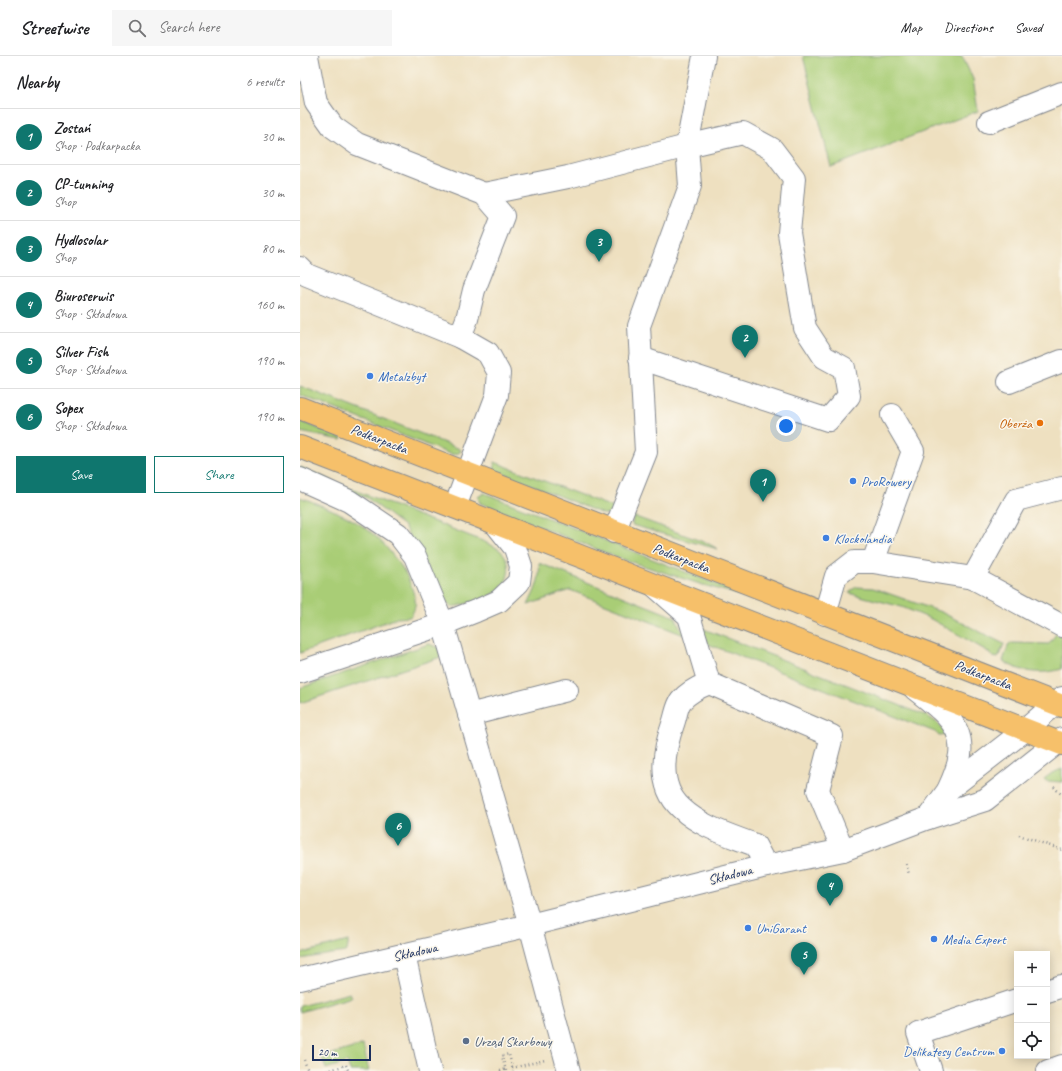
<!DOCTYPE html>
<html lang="en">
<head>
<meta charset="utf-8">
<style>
	:root { --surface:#fff; --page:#f6f6f6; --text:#202124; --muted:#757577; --line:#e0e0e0; --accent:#0f766e }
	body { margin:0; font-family:Caveat,sans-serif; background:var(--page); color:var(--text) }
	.controls { position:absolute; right:12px; bottom:12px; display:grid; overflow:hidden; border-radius:0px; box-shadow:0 2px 10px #0003 }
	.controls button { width:36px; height:36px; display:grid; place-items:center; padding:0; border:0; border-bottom:1px solid var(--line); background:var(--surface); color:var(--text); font:20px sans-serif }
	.scale { position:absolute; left:12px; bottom:10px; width:59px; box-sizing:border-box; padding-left:4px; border:2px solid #1b2f5e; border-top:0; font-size:11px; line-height:14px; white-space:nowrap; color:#1b2f5e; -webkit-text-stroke:3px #fbf7ec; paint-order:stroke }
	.you { position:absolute; left:486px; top:370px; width:14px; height:14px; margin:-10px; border:3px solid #fff; border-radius:50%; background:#1a73e8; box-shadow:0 0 0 6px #1a73e833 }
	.badge { display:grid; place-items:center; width:26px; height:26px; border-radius:50%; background:var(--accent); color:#fff; font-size:13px; font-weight:700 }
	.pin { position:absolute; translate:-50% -33px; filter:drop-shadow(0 1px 2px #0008) }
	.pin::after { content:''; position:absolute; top:21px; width:14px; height:12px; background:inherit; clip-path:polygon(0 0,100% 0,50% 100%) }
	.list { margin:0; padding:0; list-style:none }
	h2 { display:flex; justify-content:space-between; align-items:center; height:52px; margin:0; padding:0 16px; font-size:17px }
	h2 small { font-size:13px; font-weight:400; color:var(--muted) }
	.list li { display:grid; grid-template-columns:26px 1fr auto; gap:12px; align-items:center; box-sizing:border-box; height:56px; padding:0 16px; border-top:1px solid var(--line) }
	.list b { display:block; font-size:15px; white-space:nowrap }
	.list p { margin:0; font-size:13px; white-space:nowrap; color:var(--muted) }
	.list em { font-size:13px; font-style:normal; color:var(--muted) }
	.actions { display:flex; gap:8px; padding:12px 16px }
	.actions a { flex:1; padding:9px 0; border:1px solid var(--accent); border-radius:0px; text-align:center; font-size:14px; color:var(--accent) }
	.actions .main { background:var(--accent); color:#fff }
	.icon { flex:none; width:22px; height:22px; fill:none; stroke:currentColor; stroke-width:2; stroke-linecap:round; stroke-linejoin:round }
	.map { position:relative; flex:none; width:762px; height:1015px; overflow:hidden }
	header { display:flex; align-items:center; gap:24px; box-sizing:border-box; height:56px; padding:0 20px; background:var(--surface); border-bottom:1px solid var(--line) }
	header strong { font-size:19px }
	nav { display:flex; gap:22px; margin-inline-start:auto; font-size:14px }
	.search { width:280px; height:36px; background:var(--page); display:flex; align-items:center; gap:10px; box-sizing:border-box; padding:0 14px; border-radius:0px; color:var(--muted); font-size:15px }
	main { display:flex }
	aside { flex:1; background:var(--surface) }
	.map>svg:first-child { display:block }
</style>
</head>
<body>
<header>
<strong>Streetwise</strong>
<div class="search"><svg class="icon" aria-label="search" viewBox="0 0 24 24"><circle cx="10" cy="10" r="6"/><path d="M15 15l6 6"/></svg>Search here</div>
<nav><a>Map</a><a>Directions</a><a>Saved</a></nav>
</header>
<main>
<aside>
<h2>Nearby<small>6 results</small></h2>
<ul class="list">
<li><span class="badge">1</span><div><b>Zostań</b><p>Shop · Podkarpacka</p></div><em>30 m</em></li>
<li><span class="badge">2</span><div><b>CP-tunning</b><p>Shop</p></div><em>30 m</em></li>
<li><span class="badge">3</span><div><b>Hydlosolar</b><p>Shop</p></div><em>80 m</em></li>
<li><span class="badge">4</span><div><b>Biuroserwis</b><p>Shop · Składowa</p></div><em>160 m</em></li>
<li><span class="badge">5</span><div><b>Silver Fish</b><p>Shop · Składowa</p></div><em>190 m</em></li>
<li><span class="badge">6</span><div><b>Sopex</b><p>Shop · Składowa</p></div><em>190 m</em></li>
</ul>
<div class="actions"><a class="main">Save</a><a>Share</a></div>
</aside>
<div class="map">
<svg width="762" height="1015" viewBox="0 0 762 1015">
	<rect width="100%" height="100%" fill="#fbf7ec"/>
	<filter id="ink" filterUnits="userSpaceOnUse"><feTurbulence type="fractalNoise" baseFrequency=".025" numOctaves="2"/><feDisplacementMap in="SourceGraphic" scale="8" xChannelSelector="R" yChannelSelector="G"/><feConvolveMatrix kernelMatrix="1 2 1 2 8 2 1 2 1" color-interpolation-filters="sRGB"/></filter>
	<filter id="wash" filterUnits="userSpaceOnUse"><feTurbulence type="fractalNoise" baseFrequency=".012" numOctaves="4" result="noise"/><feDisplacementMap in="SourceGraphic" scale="16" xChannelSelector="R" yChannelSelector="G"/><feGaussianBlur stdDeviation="0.9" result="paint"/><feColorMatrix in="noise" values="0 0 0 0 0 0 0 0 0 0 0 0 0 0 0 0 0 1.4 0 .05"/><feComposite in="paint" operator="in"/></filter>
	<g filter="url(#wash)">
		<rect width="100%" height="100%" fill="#eee0c0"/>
		<g fill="#a9cd76" stroke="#627e6a">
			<polygon points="503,0 662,0 673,23 678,55 531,111"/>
			<path d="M 0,330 L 160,393 L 161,395 C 158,398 154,399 150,398 L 0,339 Z"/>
			<polygon points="0,365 42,382 41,384 0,376"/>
			<polygon points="194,406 200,408 312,451 314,453 314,455 309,458 303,458 195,414"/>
			<path d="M 0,411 L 44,430 L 185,486 C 190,489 197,491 201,495 C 214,508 209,528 195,537 C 184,544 165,548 153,551 L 146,547 L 104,470 L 67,442 L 0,416 Z"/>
			<polygon points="184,437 439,537 450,542 403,529 319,502 180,447 178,441"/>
			<path d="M 0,441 C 38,456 69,466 94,501 C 101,509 106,517 110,527 C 115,542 119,548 110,561 L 97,562 L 0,597 Z"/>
			<polygon points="333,460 409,488 418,493 377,482 332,469"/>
			<path d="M 239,507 L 375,561 L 384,579 L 270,534 L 228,549 C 235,535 241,523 239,507 Z"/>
			<polygon points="556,531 573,532 641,556 704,588 698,602 693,601 687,595 631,563 602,551 549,537"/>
			<polygon points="401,572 627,660 639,668 646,679 639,680 635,676 408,588"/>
			<path d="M 756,578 L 762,580 L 762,613 C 741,619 721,617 703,605 L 708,590 L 712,587 L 749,588 Z"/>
			<polygon points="129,588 139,592 141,601 0,647 0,632"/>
			<polygon points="762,713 762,726 746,725 744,723 752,717"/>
			<polygon points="48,885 48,889 47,895 45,896 0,903 0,896 3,897"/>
			<polygon points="50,937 52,941 0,956 0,950"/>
			<polygon points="63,989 69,1015 50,1015 47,1006 26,1013 22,1001"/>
		</g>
	</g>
	<g filter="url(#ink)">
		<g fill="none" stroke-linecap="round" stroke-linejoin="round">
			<defs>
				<g id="minor">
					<polyline points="7,0 16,47 33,71 57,88 184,138 203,160 174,234 167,263 160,281 188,297 199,317 197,339 155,451"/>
					<polyline points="689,66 762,37"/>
					<polyline points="184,138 268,121 387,90 443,77 472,93 494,122 489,177 505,272 524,301 544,312 549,340 528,364 340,302"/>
					<polyline points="0,212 7,219 160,281"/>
					<polyline points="709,326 762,305"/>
					<polyline points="592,359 613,395 573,506 673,522"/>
					<polyline points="0,423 49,445 98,478 115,500 143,568 230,869 269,1015"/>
					<polyline points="762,432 716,444 673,522 762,570"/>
					<polyline points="314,476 346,396 339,270 390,130 387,90 404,0"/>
					<polyline points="356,531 389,560 409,627"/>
					<polyline points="525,558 536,520 554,506 573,506"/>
					<polyline points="0,616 143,568 176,555 199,545 219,526 221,510 215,492 195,467"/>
					<path d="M 615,633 C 656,665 674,679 649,732"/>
					<polyline points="169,659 267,634"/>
					<polyline points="628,762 649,733 725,674 762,642"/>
					<path d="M 466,810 L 455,789 C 429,779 401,771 381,752 C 356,729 364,693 374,665 C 376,659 377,650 381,645 C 388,636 399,631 409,627 L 532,680 L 518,734 L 543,794"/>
					<polyline points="104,899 130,1015"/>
					<polyline points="0,923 230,869 466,810 543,794 628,762 685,744 762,683"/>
					<polyline points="747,935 762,930"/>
					<polyline points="631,1015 618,977 717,944"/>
					<polyline points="748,1015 762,1010"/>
				</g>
				<g id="major">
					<polyline points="0,352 762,650"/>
					<polyline points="0,391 762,688"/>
				</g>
			</defs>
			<use href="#minor" stroke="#84888f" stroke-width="24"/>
			<use href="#major" stroke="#84888f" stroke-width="24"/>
			<g stroke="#84888f" stroke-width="2.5" stroke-dasharray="1 3" stroke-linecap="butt">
				<polyline points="754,731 762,739"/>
				<polyline points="719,779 762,794"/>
				<polyline points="606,808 609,818"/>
				<polyline points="4,1004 8,1015"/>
				<polyline points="212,1012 245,1004"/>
				<polyline points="27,1015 46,1009 48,1014 45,1015"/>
				<polyline points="200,1015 206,1013"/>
				<polyline points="206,1015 202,1000 209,998 213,1015"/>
			</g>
			<use href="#minor" stroke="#fff" stroke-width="22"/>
			<use href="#major" stroke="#f6c06b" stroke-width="22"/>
		</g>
	</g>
	<g fill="#3f7fe0" stroke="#fbf7ec" stroke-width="1.5">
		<circle cx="70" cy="320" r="4"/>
		<circle cx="553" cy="425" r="4"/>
		<circle cx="526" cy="482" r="4"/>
		<circle cx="448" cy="872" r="4"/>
		<circle cx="634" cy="883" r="4"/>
		<circle cx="702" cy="995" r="4"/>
	</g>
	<circle fill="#e8710a" stroke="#fbf7ec" stroke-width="1.5" cx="740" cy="367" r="4"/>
	<circle fill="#5c6f8a" stroke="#fbf7ec" stroke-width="1.5" cx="166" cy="985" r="4"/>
	<g text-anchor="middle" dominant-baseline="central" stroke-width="3" stroke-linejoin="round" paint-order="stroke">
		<g font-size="14" fill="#366cbe" stroke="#fbf7ec" text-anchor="start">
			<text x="78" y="320">Metalzbyt</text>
			<text x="561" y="425">ProRowery</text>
			<text x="534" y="482">Klockolandia</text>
			<text x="456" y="872">UniGarant</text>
			<text x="642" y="883">Media Expert</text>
			<text x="694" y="995" text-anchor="end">Delikatesy Centrum</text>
		</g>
		<g font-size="14" fill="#c56008" stroke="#fbf7ec" text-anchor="end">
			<text x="732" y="367">Oberża</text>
		</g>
		<g font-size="14" fill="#1b2f5e" stroke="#fbf7ec">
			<text transform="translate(79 383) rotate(21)">Podkarpacka</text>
			<text transform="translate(381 502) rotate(21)">Podkarpacka</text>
			<text transform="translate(683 619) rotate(21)">Podkarpacka</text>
			<text transform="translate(430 819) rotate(-14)">Składowa</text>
			<text transform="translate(115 896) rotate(-13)">Składowa</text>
		</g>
		<g font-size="14" fill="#4e5e75" stroke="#fbf7ec" text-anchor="start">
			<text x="174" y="985">Urząd Skarbowy</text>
		</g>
	</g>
</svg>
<div class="controls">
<button>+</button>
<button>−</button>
<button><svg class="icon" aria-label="locate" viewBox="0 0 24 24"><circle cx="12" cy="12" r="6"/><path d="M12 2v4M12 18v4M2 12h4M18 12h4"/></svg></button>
</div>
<div class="scale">20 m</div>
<div class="you"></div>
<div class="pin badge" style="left:463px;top:446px">1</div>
<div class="pin badge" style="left:445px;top:302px">2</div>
<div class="pin badge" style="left:299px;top:206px">3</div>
<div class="pin badge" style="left:530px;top:850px">4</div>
<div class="pin badge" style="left:504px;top:919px">5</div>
<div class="pin badge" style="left:98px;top:790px">6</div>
</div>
</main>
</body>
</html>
